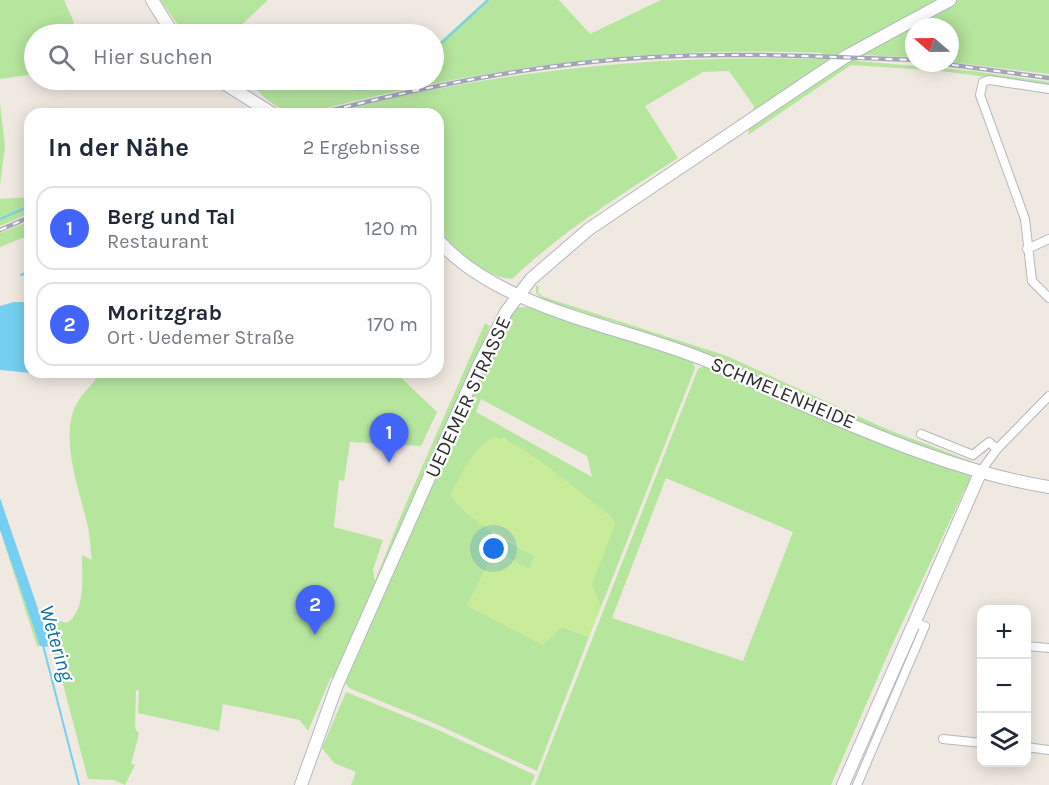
<!DOCTYPE html>
<html lang="de">
<head>
<meta charset="utf-8">
<style>
	:root { --surface:#fff; --page:#f6f6f7; --text:#1f2937; --muted:#747a83; --line:#e0e1e3; --accent:#4264fb }
	body { margin:0; font-family:Karla,sans-serif; background:var(--page); color:var(--text) }
	.controls { position:absolute; right:18px; bottom:18px; display:grid; overflow:hidden; border-radius:12px; box-shadow:0 3px 15px #0003 }
	.controls button { width:54px; height:54px; display:grid; place-items:center; padding:0; border:0; border-bottom:2px solid var(--line); background:var(--surface); color:var(--text); font:30px sans-serif }
	.compass { position:absolute; left:905px; top:18px; width:54px; height:54px; border-radius:50%; background:var(--surface); box-shadow:0 3px 15px #0003; rotate:290deg }
	.you { position:absolute; left:494px; top:549px; width:21px; height:21px; margin:-15px; border:4px solid #fff; border-radius:50%; background:#1a73e8; box-shadow:0 0 0 9px #1a73e833 }
	.badge { display:grid; place-items:center; width:39px; height:39px; border-radius:50%; background:var(--accent); color:#fff; font-size:20px; font-weight:700 }
	.pin { position:absolute; translate:-50% -50px; filter:drop-shadow(0 2px 3px #0008) }
	.pin::after { content:''; position:absolute; top:32px; width:21px; height:18px; background:inherit; clip-path:polygon(0 0,100% 0,50% 100%) }
	.list { margin:0; padding:0; list-style:none }
	h2 { display:flex; justify-content:space-between; align-items:center; height:78px; margin:0; padding:0 24px; font-size:26px }
	h2 small { font-size:20px; font-weight:400; color:var(--muted) }
	.list li { display:grid; grid-template-columns:39px 1fr auto; gap:18px; align-items:center; box-sizing:border-box; height:84px; margin:0 12px 12px; padding:0 12px; border:2px solid var(--line); border-radius:18px }
	.list b { display:block; font-size:22px; white-space:nowrap }
	.list p { margin:0; font-size:20px; white-space:nowrap; color:var(--muted) }
	.list em { font-size:20px; font-style:normal; color:var(--muted) }
	.icon { flex:none; width:33px; height:33px; fill:none; stroke:currentColor; stroke-width:2; stroke-linecap:round; stroke-linejoin:round }
	.map { position:relative; flex:none; width:1049px; height:785px; overflow:hidden }
	.search { position:absolute; background:var(--surface); box-shadow:0 3px 15px #0003; left:24px; top:24px; width:420px; height:66px; display:flex; align-items:center; gap:15px; box-sizing:border-box; padding:0 21px; border-radius:33px; color:var(--muted); font-size:22px }
	.panel { position:absolute; background:var(--surface); box-shadow:0 3px 15px #0003; left:24px; top:108px; width:420px; height:270px; border-radius:18px }
	.map>svg:first-child { display:block }
</style>
</head>
<body>
<div class="map">
<svg width="1049" height="785" viewBox="0 0 1049 785">
	<rect width="100%" height="100%" fill="#efe9e1"/>
	<g fill="#b6e59e" fill-rule="evenodd">
		<polygon points="0,0 64,0 73,20 76,34 34,34 34,74 0,79"/>
		<polygon points="160,0 268,0 232,34 185,34"/>
		<path d="M 486,0 L 559,0 L 590,34 L 661,0 L 942,0 L 752,116 L 754,106 L 729,71 L 703,72 L 645,106 L 678,158 C 619,196 561,232 512,279 C 483,277 457,250 438,230 L 438,114 L 327,114 C 486,72 650,54 815,59 L 822,53 C 647,45 472,68 304,114 C 287,114 267,103 256,88 L 266,80 L 350,80 L 359,86 L 387,80 L 434,80 L 434,47 Z"/>
		<polygon points="958,0 1049,0 1049,74 950,62 950,27 914,27 914,58 866,55 857,61 972,71 1049,82 1049,85 941,71 851,65 748,135 750,126 848,60"/>
		<polygon points="0,104 5,146 0,185"/>
		<polygon points="30,197 30,213 0,226 0,199"/>
		<polygon points="30,221 30,235 0,247 0,233"/>
		<polygon points="536,285 539,287 538,293 544,297 727,356 884,428 973,462 970,464 856,421 672,344 543,299 536,293"/>
		<path d="M 527,307 L 578,325 L 607,329 L 691,358 L 695,368 L 601,607 L 591,584 L 615,524 L 610,516 L 538,461 L 503,438 L 492,533 L 535,556 L 529,569 L 495,551 L 467,606 L 562,627 L 589,637 L 537,771 L 436,724 L 349,688 L 344,681 L 499,332 L 514,308 ZM 481,399 L 587,456 L 592,477 L 476,412 Z"/>
		<path d="M 485,323 L 490,326 L 445,435 L 336,678 L 331,677 L 308,731 L 300,720 L 223,704 L 219,731 L 138,713 L 139,691 L 136,690 L 135,728 L 139,734 L 131,764 L 135,765 L 125,785 L 114,780 L 88,779 L 46,620 L 53,619 L 67,623 C 86,611 82,576 82,555 L 92,560 C 90,546 90,532 86,519 C 78,486 60,437 76,405 C 80,396 90,387 96,379 L 89,372 L 395,372 L 437,412 L 421,446 L 350,442 L 344,481 L 339,480 L 334,527 L 383,540 L 373,569 L 375,581 L 402,513 Z"/>
		<path d="M 706,365 L 961,470 L 970,476 L 969,490 L 965,489 L 891,647 L 831,785 L 535,785 L 698,369 ZM 666,478 L 793,532 L 743,661 L 612,618 Z"/>
		<polygon points="0,530 40,646 37,646"/>
		<polygon points="346,692 434,728 535,775 531,785 351,785 356,772 334,763 322,748"/>
	</g>
	<path fill="#c9ec9a" d="M 493,437 C 521,439 585,497 610,516 L 615,524 L 592,584 L 601,607 L 589,637 L 562,627 L 543,645 L 467,606 L 495,551 L 529,569 L 535,556 C 505,538 472,525 450,495 C 462,473 471,451 493,437 Z"/>
	<g fill="#75cff0">
		<polygon points="14,302 23,302 30,307 30,372 44,372 41,374 0,370 0,306"/>
		<polygon points="0,498 47,635 49,647 40,646 0,530"/>
	</g>
	<g fill="none" stroke-linecap="round" stroke-linejoin="round">
		<g stroke="#75cff0" stroke-width="2">
			<polyline points="434,50 488,0"/>
			<polyline points="344,80 359,90 405,80"/>
			<polyline points="259,90 271,80"/>
			<polyline points="0,219 30,206"/>
			<polyline points="21,275 30,271"/>
			<polyline points="43,645 79,785"/>
		</g>
		<defs>
			<g id="street">
				<polyline points="1049,89 989,80 983,82 980,95 1025,219 1032,281 1049,298"/>
				<polyline points="1027,249 1049,239"/>
				<polyline points="921,434 973,455 989,442 997,449"/>
				<polyline points="981,471 997,449 1049,396"/>
				<polyline points="1026,646 1049,648"/>
				<polyline points="943,739 982,743"/>
				<polyline points="1026,747 1049,750"/>
				<polyline points="857,785 925,626 913,623"/>
			</g>
			<g id="secondary">
				<polyline points="152,0 173,34"/>
				<polyline points="219,80 273,114"/>
				<path d="M 438,240 C 498,308 616,325 700,358 C 732,370 763,387 795,401 C 873,435 965,474 1049,487"/>
				<polyline points="301,785 337,685 479,365 506,312 531,279 589,229 813,78 845,57 950,0"/>
				<polyline points="843,785 981,471"/>
			</g>
		</defs>
		<use href="#street" stroke="#b4b7c1" stroke-width="10"/>
		<use href="#secondary" stroke="#b4b7c1" stroke-width="14"/>
		<use href="#street" stroke="#fff" stroke-width="8"/>
		<use href="#secondary" stroke="#fff" stroke-width="12"/>
		<defs>
			<g id="rail">
				<polyline points="938,63 1049,78"/>
				<path d="M 317,114 C 427,86 539,63 654,57 C 741,52 827,57 914,60"/>
				<polyline points="0,230 30,217"/>
			</g>
		</defs>
		<use href="#rail" stroke="#a3a6b8" stroke-width="4.5"/>
		<use href="#rail" stroke="#fff" stroke-width="2" stroke-dasharray="7" stroke-linecap="butt"/>
	</g>
	<g text-anchor="middle" dominant-baseline="central" stroke-width="4.5" stroke-linejoin="round" paint-order="stroke">
		<g font-size="20" fill="#2e2e2e" stroke="#fff">
			<text transform="translate(783 393) rotate(23)">SCHMELENHEIDE</text>
			<text transform="translate(468 397) rotate(-65)">UEDEMER STRASSE</text>
		</g>
		<g font-size="21" font-style="italic" fill="#0d6fa3" stroke="#fff">
			<text transform="translate(57 643) rotate(74)">Wetering</text>
		</g>
	</g>
</svg>
<div class="controls">
<button>+</button>
<button>−</button>
<button><svg class="icon" aria-label="layers" viewBox="0 0 24 24"><path d="M12 4l9 5-9 5-9-5zM3 14l9 5 9-5"/></svg></button>
</div>
<svg class="compass" viewBox="-18 -18 36 36"><path d="M0-13l5 13h-10z" fill="#e53935"/><path d="M0 13l5-13h-10z" fill="#747a83"/></svg>
<div class="you"></div>
<div class="pin badge" style="left:389px;top:463px">1</div>
<div class="pin badge" style="left:315px;top:635px">2</div>
<div class="search"><svg class="icon" aria-label="search" viewBox="0 0 24 24"><circle cx="10" cy="10" r="6"/><path d="M15 15l6 6"/></svg>Hier suchen</div>
<section class="panel">
<h2>In der Nähe<small>2 Ergebnisse</small></h2>
<ul class="list">
<li><span class="badge">1</span><div><b>Berg und Tal</b><p>Restaurant</p></div><em>120 m</em></li>
<li><span class="badge">2</span><div><b>Moritzgrab</b><p>Ort · Uedemer Straße</p></div><em>170 m</em></li>
</ul>
</section>
</div>
</body>
</html>
